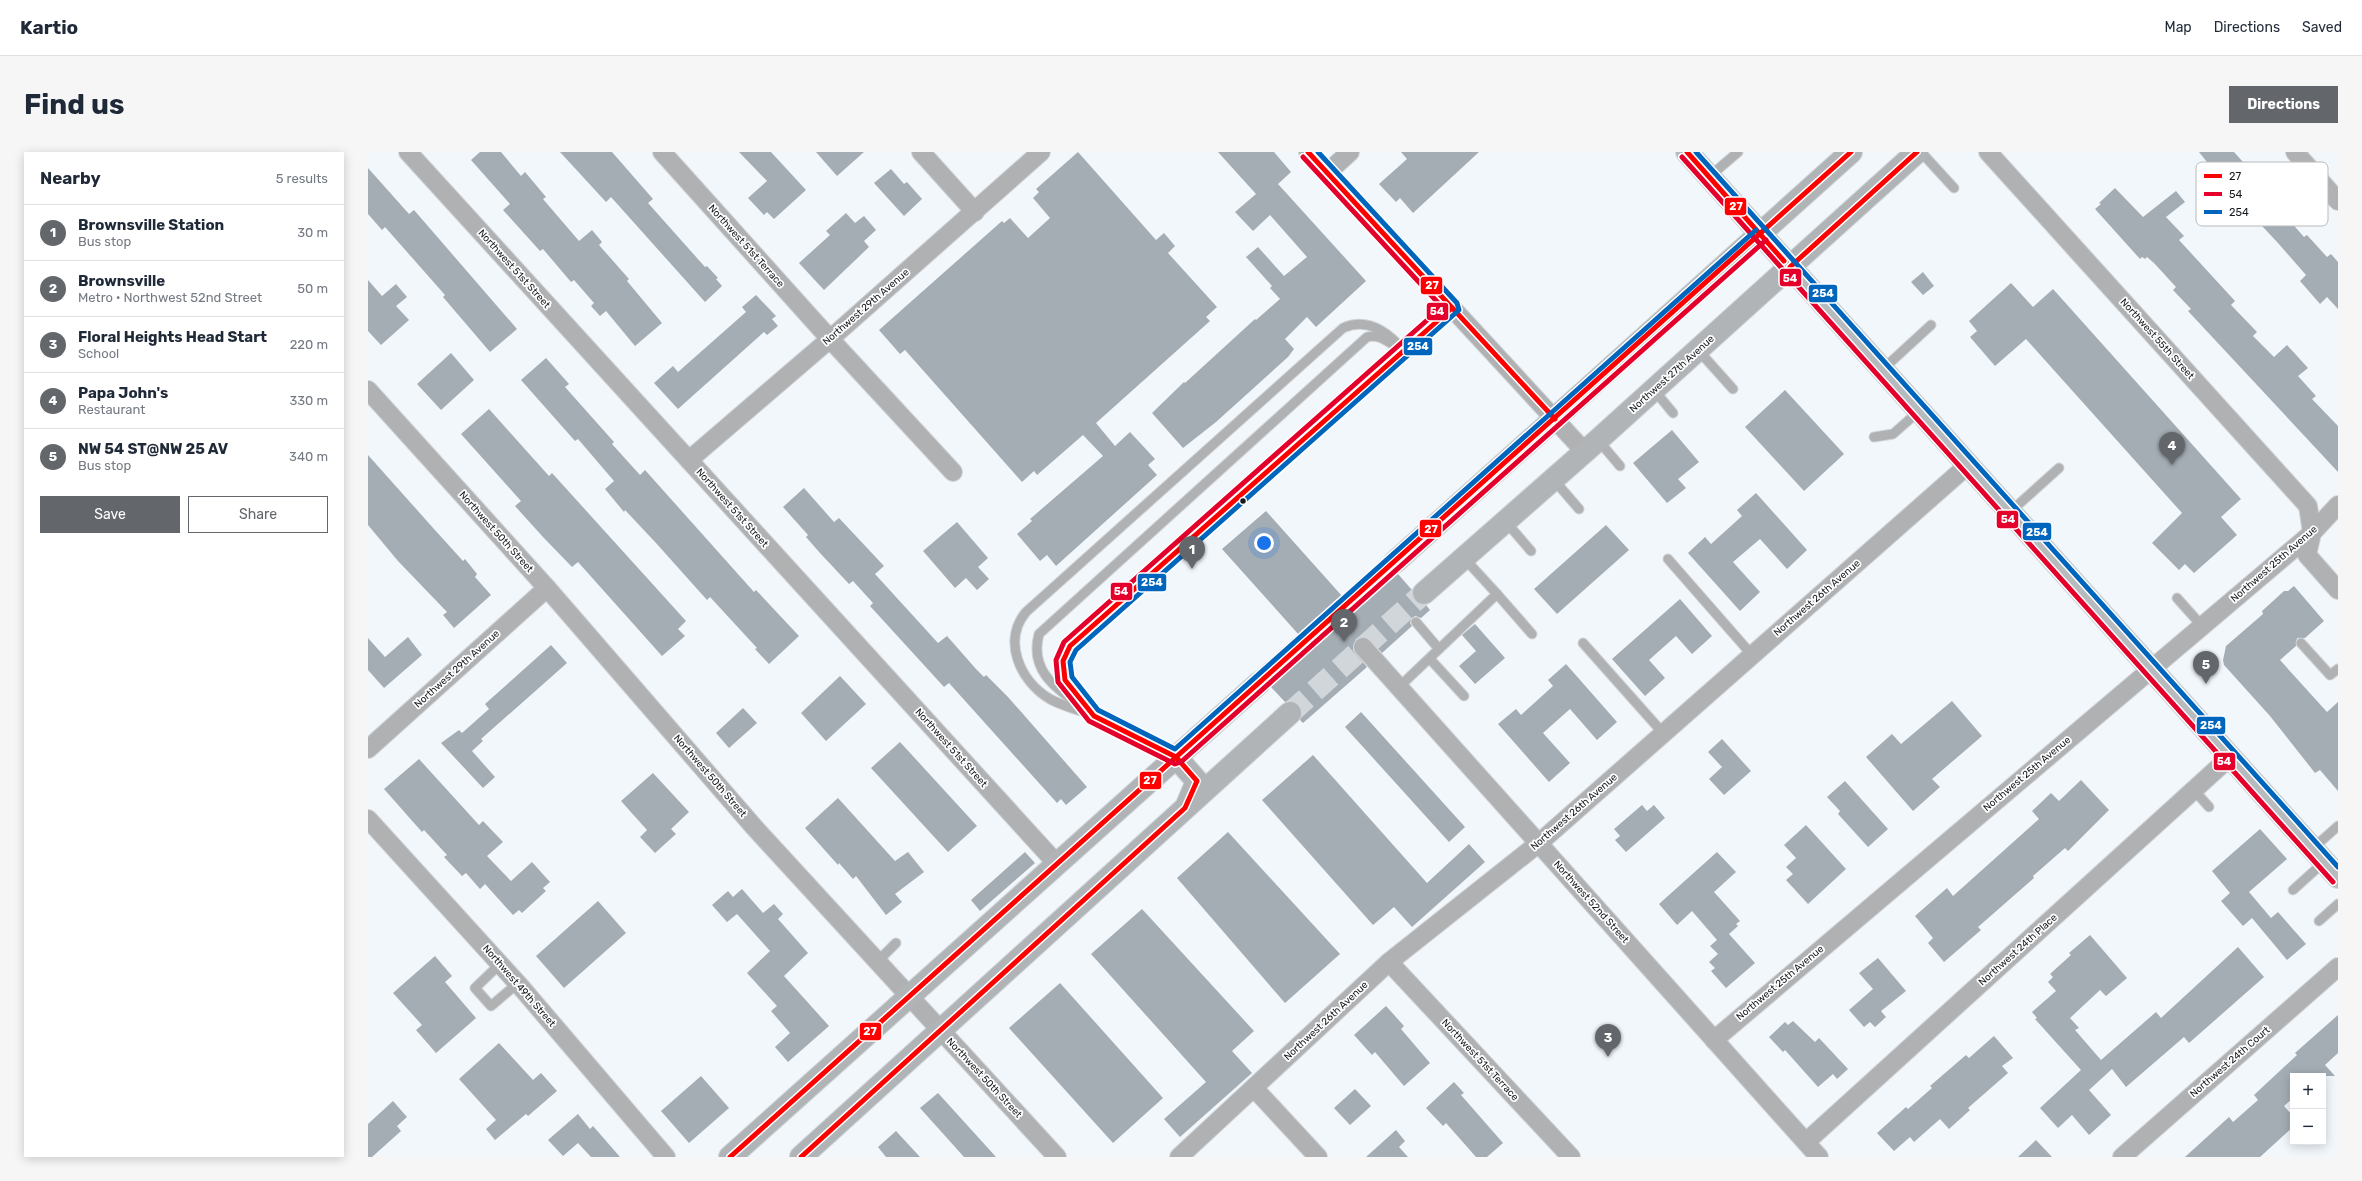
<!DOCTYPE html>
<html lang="en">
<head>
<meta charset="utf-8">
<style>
	:root { --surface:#fff; --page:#f6f6f7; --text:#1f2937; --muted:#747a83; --line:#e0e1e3; --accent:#63676b }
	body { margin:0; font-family:Rubik,sans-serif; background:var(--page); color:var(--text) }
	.controls { position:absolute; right:12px; bottom:12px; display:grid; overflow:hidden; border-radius:0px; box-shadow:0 2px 10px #0003 }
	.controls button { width:36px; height:36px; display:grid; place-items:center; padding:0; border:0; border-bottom:1px solid var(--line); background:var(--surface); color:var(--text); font:20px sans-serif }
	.you { position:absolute; left:896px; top:391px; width:14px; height:14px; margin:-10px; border:3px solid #fff; border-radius:50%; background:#1a73e8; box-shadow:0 0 0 6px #1a73e833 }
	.badge { display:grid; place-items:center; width:26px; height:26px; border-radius:50%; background:var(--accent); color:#fff; font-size:13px; font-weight:700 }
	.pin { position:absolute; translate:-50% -33px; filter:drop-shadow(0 1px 2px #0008) }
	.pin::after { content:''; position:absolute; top:21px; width:14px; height:12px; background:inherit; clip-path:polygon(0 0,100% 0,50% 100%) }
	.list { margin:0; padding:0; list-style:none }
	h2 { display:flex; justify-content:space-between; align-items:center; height:52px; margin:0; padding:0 16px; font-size:17px }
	h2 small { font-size:13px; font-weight:400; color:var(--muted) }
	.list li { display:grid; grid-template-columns:26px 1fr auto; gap:12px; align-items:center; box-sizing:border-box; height:56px; padding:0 16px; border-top:1px solid var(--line) }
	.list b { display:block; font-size:15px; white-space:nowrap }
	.list p { margin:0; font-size:13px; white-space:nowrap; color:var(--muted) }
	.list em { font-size:13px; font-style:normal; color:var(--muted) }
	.actions { display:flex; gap:8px; padding:12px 16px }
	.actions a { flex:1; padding:9px 0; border:1px solid var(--accent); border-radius:0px; text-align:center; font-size:14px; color:var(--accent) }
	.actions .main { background:var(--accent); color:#fff }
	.map { position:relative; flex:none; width:1970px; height:1005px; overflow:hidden; border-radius:0px }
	header { display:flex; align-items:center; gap:24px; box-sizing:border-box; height:56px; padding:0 20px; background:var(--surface); border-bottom:1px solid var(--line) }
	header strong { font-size:19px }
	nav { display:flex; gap:22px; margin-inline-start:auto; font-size:14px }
	.intro { display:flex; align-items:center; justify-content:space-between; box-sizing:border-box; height:96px; padding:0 24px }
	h1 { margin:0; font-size:28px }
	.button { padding:10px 18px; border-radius:0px; background:var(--accent); color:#fff; font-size:14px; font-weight:700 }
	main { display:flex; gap:24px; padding:0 24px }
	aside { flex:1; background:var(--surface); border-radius:0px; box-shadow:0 2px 10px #0003 }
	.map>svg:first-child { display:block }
</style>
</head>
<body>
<header>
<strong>Kartio</strong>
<nav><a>Map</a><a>Directions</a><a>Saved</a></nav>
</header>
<div class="intro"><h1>Find us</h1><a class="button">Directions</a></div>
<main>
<aside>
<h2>Nearby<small>5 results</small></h2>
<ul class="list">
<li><span class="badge">1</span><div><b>Brownsville Station</b><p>Bus stop</p></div><em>30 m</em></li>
<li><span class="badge">2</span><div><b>Brownsville</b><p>Metro · Northwest 52nd Street</p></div><em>50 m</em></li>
<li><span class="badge">3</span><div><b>Floral Heights Head Start</b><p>School</p></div><em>220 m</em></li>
<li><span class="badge">4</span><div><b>Papa John's</b><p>Restaurant</p></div><em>330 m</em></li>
<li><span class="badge">5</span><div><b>NW 54 ST@NW 25 AV</b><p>Bus stop</p></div><em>340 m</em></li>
</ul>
<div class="actions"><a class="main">Save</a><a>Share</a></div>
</aside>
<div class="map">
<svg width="1970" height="1005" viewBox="0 0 1970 1005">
	<rect width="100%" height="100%" fill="#f2f7fc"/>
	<g fill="#a4adb4">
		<polygon points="112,0 133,0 153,24 157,20 178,45 175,47 211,89 224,78 234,90 231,93 261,127 259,129 294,171 267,194 238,159 232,164 223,154 226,151 206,128 203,130 175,97 172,99 135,58 142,52 103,8"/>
		<polygon points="192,0 244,0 285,47 280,51 337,115 339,114 350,126 348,127 354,134 337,150 243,45 238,50"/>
		<polygon points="371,0 403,0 438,38 406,67 399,60 396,63 380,46 399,29"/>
		<polygon points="448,0 496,0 469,24"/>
		<polygon points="710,0 788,88 796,81 807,94 800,101 849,155 838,165 842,169 728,271 747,294 762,280 787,307 780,313 789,323 688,414 679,403 672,409 649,382 664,369 662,367 735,304 715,283 669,323 666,319 654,330 537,198 532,202 511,178 634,69 636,71 642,66 660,86 682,66 665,46 671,40 668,37"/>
		<polygon points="850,0 906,0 923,20 910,32 998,129 948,175 939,165 917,187 926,197 920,205 848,270 815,296 784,261 816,230 817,231 887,167 888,168 912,147 902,136 904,134 878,105 890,95 916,124 939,105 902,63 885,79 867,60 888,42"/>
		<polygon points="1033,0 1111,0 1045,61 1032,46 1028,50 1011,32 1039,7"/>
		<polygon points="1831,0 1866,0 1884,20 1880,24 1903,49 1907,46 1917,57 1914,60 1936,85 1939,83 1959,105 1963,102 1970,110 1970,157 1959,145 1952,152 1932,129 1938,123 1910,91 1864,42 1857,48 1830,18 1839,10"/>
		<polygon points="0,16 41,62 46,58 149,177 122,200 75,145 77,143 17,75 14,78 0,62"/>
		<polygon points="523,17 536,32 539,30 554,47 536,64 506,31"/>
		<polygon points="1747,36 1775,65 1808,39 1817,50 1798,65 1816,84 1811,88 1867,149 1863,153 1889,180 1885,184 1906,205 1919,193 1940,216 1930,224 1948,244 1944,247 1970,274 1970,320 1820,159 1823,157 1805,138 1808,135 1786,111 1779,105 1777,107 1774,105 1772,107 1727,57 1733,52 1731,51"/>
		<polygon points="478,61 487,71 496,64 508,78 496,89 501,95 456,138 431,111 462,83 458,79"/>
		<polygon points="1555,120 1566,134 1555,143 1543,130"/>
		<polygon points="0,128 14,144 28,132 39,145 28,154 41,168 13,193 0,179"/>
		<polygon points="1643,131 1665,155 1685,137 1873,347 1853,365 1869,383 1826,421 1817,412 1811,418 1784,391 1814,361 1658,187 1627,214 1602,185 1609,179 1601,169"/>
		<polygon points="388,143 408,164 404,167 410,174 399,183 396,180 310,257 286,231 305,214 310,220 378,160 374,155"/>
		<polygon points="83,201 106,228 73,258 49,232"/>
		<polygon points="178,206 201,232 197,235 246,290 244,292 272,323 277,318 386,440 388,438 431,484 401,512 387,497 389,496 342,445 339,448 288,391 257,358 256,360 237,337 246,329 210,287 207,289 153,228"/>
		<polygon points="1417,238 1476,302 1436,339 1377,275"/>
		<polygon points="121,257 181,324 184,321 318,469 310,477 317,484 294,504 210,410 204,415 175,385 147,354 153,349 93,282"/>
		<polygon points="1304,278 1331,310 1310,327 1318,336 1299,351 1265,311"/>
		<polygon points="0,303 66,377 95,409 97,407 109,422 107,425 123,443 86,476 75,463 79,460 30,409 0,373"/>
		<polygon points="436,336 466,370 471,366 516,414 507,422 570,491 579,484 608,517 616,525 618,523 640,545 719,635 698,653 693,647 689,651 581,531 576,535 502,454 505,451 485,429 481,432 452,401 438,385 440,383 415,355"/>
		<polygon points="1388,341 1439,398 1419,417 1392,387 1365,410 1392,440 1372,459 1320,401 1337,385 1343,392 1374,364 1369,358"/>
		<polygon points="898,359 974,444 1015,407 1018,419 1024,422 1030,422 1044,438 1047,450 1058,453 1062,458 1053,466 1047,464 1044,466 1042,471 1044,474 1014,501 999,485 988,487 985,498 999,515 935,571 932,568 934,559 931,553 925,549 917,550 903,535 901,523 892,519 931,483 854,397"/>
		<polygon points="589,370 620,406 610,415 621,427 609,438 598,426 587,436 555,399"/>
		<polygon points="1238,373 1261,398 1189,462 1166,437"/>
		<polygon points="1926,434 1956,469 1937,486 1929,486 1928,494 1912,508 1959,560 1970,550 1970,639 1952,618 1947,621 1902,564 1856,513 1855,508 1858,494 1895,462 1894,459 1916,439 1920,439"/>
		<polygon points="1312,447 1344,484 1324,502 1308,484 1281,508 1297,526 1277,544 1244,507"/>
		<polygon points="1107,472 1137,506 1107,532 1091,514 1108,499 1094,483"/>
		<polygon points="40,485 54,503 16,536 0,518 0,486 17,505"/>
		<polygon points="183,493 199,511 113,587 115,589 104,599 127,625 115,636 73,591 91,578 94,581 121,557 117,552"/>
		<polygon points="1198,512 1249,570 1229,588 1202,557 1175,581 1202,611 1181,630 1130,572 1148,557 1153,563 1185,534 1180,528"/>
		<polygon points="472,524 498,552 458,589 433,561"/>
		<polygon points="1584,549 1614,584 1564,627 1572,635 1545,659 1498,605 1524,582 1533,592"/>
		<polygon points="375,556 389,571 361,596 348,581"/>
		<polygon points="993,560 1097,675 1081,690 977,575"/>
		<polygon points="1354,587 1383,619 1356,643 1341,627 1354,615 1340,600"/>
		<polygon points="532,590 609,674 580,700 503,616"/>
		<polygon points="945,603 1059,731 1101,692 1117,710 1044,775 1026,755 1005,773 894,648"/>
		<polygon points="51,607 111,673 115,669 135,690 119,704 143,729 164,710 182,730 175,736 178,739 154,761 151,758 145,763 117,732 112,737 98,721 94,724 76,705 79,703 56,678 54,680 16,637"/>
		<polygon points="285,621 321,660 303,677 308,682 287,701 272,685 279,678 253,649"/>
		<polygon points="1713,628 1741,658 1700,699 1697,696 1665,724 1666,726 1610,775 1613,778 1576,810 1560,791 1565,786 1547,764 1579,736 1585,744 1671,667 1664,659 1683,641 1691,649"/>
		<polygon points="1477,629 1520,677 1500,695 1470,662 1472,659 1459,645"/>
		<polygon points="470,646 527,709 540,700 556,720 527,742 534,750 518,763 488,724 485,727 471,711 470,713 437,676"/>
		<polygon points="1274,653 1279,659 1286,653 1297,666 1258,700 1247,688 1252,684 1246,677"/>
		<polygon points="1438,673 1478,717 1440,752 1418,728 1425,722 1418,715 1428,706 1416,693"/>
		<polygon points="1892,677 1919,707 1881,740 1903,766 1910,760 1938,792 1919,808 1884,766 1875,774 1853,749 1862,741 1844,719"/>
		<polygon points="860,680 972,802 917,851 809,726"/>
		<polygon points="657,700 667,711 612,759 603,748"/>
		<polygon points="1349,700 1368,720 1346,740 1372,769 1368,772 1370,774 1361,782 1387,811 1358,836 1343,819 1347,816 1341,810 1350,802 1342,794 1349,788 1324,759 1309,773 1291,752"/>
		<polygon points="374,737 395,761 406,752 415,762 410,767 440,801 416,824 461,874 420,910 407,895 422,881 403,859 409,854 379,821 402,799 369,762 359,770 344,753 360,739 365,745"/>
		<polygon points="230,749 258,781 196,836 168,804"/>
		<polygon points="774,757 886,879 864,899 884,921 812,985 796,967 838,930 723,802"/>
		<polygon points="1722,783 1759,826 1738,844 1732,838 1702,866 1711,876 1707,878 1733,908 1788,860 1793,866 1870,795 1896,825 1821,891 1816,885 1758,935 1744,917 1721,938 1743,963 1721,983 1704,963 1690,976 1672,956 1713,918 1667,867 1669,866 1664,860 1688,839 1680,830 1685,825 1682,822 1703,803 1701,801"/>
		<polygon points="67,804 84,824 77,830 108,866 68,901 48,878 54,873 25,841"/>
		<polygon points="1510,806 1538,839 1513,859 1518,865 1507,875 1502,870 1496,875 1481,858 1505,837 1491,821"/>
		<polygon points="692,831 795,946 745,991 641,876"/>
		<polygon points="1018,854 1036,874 1033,877 1062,911 1036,934 1007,900 1004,903 986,883"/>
		<polygon points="1970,863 1970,901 1957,913 1967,924 1925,924 1925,946 1916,954 1925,964 1925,975 1892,1005 1817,1005 1861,965 1865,970 1890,948 1886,943 1929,903 1927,901"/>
		<polygon points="1425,869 1447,890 1451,886 1480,917 1469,927 1465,922 1450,935 1417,898 1415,900 1401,885 1417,870 1420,873"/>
		<polygon points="1626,884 1645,906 1634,914 1640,921 1600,956 1602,958 1581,977 1572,967 1546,990 1542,985 1526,999 1509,981 1538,955 1540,957 1564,936 1562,934 1598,903 1601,906"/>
		<polygon points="131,891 165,928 173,921 189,939 160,964 158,962 127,988 118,977 128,968 91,927"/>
		<polygon points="333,924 361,956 321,991 293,959"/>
		<polygon points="1086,930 1096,941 1093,943 1135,991 1119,1005 1108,1005 1078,971 1075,974 1058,956"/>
		<polygon points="987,937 1003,954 982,973 966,956"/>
		<polygon points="570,941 628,1005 596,1005 552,956"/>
		<polygon points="25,949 39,965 29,974 33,979 4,1005 0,1005 0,972"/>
		<polygon points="210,962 222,977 225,974 252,1005 223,1005 210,991 195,1004 180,988"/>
		<polygon points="1028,978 1037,989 1031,995 1040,1005 998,1005"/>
		<polygon points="528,979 552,1005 518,1005 510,995"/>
		<polygon points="1668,988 1684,1005 1650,1005"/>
	</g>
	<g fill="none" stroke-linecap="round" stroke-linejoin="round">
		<g stroke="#d1d6db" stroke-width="22" stroke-dasharray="22 11" stroke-linecap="butt">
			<polyline points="891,531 1027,410"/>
			<polyline points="922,561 1056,441"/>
		</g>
		<defs>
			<g id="service">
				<polyline points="1553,0 1586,36"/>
				<polyline points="1341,25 1370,0"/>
				<polyline points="1330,198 1365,237"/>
				<polyline points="1514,218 1563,173"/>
				<polyline points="1286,238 1305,261"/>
				<polyline points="1506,285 1525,282 1551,259"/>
				<polyline points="1230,288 1252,314"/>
				<polyline points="1186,328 1211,357"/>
				<polyline points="1642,360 1691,316"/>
				<polyline points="1138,370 1163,399"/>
				<polyline points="1300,407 1384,503"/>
				<polyline points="1129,442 1164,482"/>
				<polyline points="1809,446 1834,474"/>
				<polyline points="1048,470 1071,497"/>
				<polyline points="1215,491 1295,581"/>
				<polyline points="1933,491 1962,523 1970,517"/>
				<polyline points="1062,507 1096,544"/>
				<polyline points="1031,535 1129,442 1096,406"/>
				<path d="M 714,555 C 688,536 661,519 671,482 L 999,185 C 1011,182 1019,189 1029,195"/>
				<path d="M 725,563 C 711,558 694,554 682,547 C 652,529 634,489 658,460 L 975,176 C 1000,165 1020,180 1036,199"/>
				<polyline points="808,605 726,564 697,528 695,509 702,494 1084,156"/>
				<polyline points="1826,638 1841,655"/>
				<polyline points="1944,697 1970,674"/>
				<polyline points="1925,738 1956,710"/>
				<polyline points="1951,769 1970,752"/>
				<polyline points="509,810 528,791"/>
				<polyline points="132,812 107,836 123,854 150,831"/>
			</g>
			<g id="minor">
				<polyline points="40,0 689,712"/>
				<polyline points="294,0 462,187 585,320"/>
				<polyline points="553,0 607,60"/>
				<polyline points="940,0 1217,300"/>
				<polyline points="1620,0 1940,354 1944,381 1939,403 1970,438"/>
				<polyline points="1927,0 1970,49"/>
				<polyline points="959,21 982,0"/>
				<polyline points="0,238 179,436 386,675 689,1005"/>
				<polyline points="321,308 462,187 673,0"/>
				<polyline points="995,495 1451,1005"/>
				<polyline points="0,597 179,436"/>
				<polyline points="0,667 152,834 298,1005"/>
				<polyline points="1021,810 1203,1005"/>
				<polyline points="1346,888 1944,381 1970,353"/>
				<polyline points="886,936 950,1005"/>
				<polyline points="1438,990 1862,605"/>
				<polyline points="811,1005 1021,810 1171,691 1600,313"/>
				<polyline points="1754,1005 1970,815"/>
			</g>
			<polyline id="secondary" points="1319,0 1970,725"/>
			<g id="primary">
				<polyline points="1027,410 1483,0"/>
				<polyline points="1056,441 1230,288 1549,0"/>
				<polyline points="808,605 829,629 819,653"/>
				<polyline points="362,1005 891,531"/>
				<polyline points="433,1005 922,561"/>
			</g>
		</defs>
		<use href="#service" stroke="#d0d4d7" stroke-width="11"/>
		<use href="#minor" stroke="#d0d4d7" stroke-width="20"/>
		<use href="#secondary" stroke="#d0d4d7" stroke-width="24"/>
		<use href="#primary" stroke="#d0d4d7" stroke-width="24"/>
		<use href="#service" stroke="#b0b1b3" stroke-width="9"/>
		<use href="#minor" stroke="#b0b1b3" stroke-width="18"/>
		<use href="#secondary" stroke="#b8bbbe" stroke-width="22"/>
		<use href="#primary" stroke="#b1b4b7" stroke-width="22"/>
		<defs>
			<g id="bus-1">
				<polyline points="940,0 1187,267"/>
				<polyline points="1319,0 1416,109"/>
				<polyline points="1422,115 1549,0"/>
				<polyline points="362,1005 1483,0"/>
				<polyline points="433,1005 817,656 829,629 808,605 726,564 697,528 695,509 702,494 1084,156"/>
			</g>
			<g id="bus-2">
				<polyline points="935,5 1074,155 696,490 688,508 690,530 721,569 807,612 813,610 1398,88"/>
				<polyline points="1314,5 1965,730"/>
			</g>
			<g id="bus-3">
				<polyline points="950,0 1089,151 1091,158 708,498 702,510 704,525 730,558 807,597 1388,78"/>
				<polyline points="1328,0 1970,715"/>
			</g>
		</defs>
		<use href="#bus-1" stroke="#fff" stroke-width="8"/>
		<use href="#bus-2" stroke="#fff" stroke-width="8"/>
		<use href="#bus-3" stroke="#fff" stroke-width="8"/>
		<use href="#bus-1" stroke="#f00" stroke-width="5"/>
		<use href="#bus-2" stroke="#e4002b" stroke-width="5"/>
		<use href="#bus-3" stroke="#0065bd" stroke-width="5"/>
	</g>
	<circle fill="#161a1d" stroke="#fff" stroke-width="1.5" cx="875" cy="349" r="3.5"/>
	<g text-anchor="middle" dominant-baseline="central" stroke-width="3.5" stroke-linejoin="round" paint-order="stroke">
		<g font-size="10" fill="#161a1d" stroke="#fff">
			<text transform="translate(378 94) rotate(48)">Northwest 51st Terrace</text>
			<text transform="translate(146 117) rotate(48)">Northwest 51st Street</text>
			<text transform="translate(498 155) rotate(-41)">Northwest 29th Avenue</text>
			<text transform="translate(1789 187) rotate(48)">Northwest 55th Street</text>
			<text transform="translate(1304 222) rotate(-42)">Northwest 27th Avenue</text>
			<text transform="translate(364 356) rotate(48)">Northwest 51st Street</text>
			<text transform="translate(128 380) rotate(48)">Northwest 50th Street</text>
			<text transform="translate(1906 412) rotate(-41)">Northwest 25th Avenue</text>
			<text transform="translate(1449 446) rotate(-41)">Northwest 26th Avenue</text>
			<text transform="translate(89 517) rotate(-42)">Northwest 29th Avenue</text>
			<text transform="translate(583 596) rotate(48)">Northwest 51st Street</text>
			<text transform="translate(1659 622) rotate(-40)">Northwest 25th Avenue</text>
			<text transform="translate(342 624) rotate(49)">Northwest 50th Street</text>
			<text transform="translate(1206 660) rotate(-41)">Northwest 26th Avenue</text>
			<text transform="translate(1223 750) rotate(48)">Northwest 52nd Street</text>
			<text transform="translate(1650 798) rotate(-42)">Northwest 24th Place</text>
			<text transform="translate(1412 831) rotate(-40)">Northwest 25th Avenue</text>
			<text transform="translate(151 834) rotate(49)">Northwest 49th Street</text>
			<text transform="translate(958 869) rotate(-43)">Northwest 26th Avenue</text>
			<text transform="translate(1112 908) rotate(47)">Northwest 51st Terrace</text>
			<text transform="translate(1862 910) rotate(-41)">Northwest 24th Court</text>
			<text transform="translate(616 926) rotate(47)">Northwest 50th Street</text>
		</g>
	</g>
	<rect x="1828" y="10" width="132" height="64" rx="6" fill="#fff" stroke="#b9babb" stroke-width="1"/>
	<rect x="1836" y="22" width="18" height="4" fill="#f00"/>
	<rect x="1836" y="40" width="18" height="4" fill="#e4002b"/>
	<rect x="1836" y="58" width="18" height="4" fill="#0065bd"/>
	<g font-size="11" fill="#161a1d">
		<text x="1861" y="28">27</text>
		<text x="1861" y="46">54</text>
		<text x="1861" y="64">254</text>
	</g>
	<g stroke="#fff" stroke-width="1.5">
		<rect x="1356" y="45" width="23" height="19" rx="4" fill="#f00"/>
		<rect x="1411" y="116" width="23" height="19" rx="4" fill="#e4002b"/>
		<rect x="1052" y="124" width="23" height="19" rx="4" fill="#f00"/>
		<rect x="1440" y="132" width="30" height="19" rx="4" fill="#0065bd"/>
		<rect x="1058" y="150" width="23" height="19" rx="4" fill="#e4002b"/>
		<rect x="1035" y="185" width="30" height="19" rx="4" fill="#0065bd"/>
		<rect x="1628" y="358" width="23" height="19" rx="4" fill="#e4002b"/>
		<rect x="1051" y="367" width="23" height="19" rx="4" fill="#f00"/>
		<rect x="1654" y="370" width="30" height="19" rx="4" fill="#0065bd"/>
		<rect x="769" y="421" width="30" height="19" rx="4" fill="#0065bd"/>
		<rect x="742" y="430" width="23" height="19" rx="4" fill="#e4002b"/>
		<rect x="1828" y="564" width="30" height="19" rx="4" fill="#0065bd"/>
		<rect x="1845" y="600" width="23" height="19" rx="4" fill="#e4002b"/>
		<rect x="771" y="619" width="23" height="19" rx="4" fill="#f00"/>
		<rect x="491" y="870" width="23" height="19" rx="4" fill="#f00"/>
	</g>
	<g font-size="11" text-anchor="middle" font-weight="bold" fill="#fff">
		<text x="1368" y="58">27</text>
		<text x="1422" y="130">54</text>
		<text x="1064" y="137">27</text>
		<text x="1455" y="145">254</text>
		<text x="1069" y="163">54</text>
		<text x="1050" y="198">254</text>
		<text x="1640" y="371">54</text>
		<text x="1063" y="381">27</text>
		<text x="1669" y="384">254</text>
		<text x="784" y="434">254</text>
		<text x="753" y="443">54</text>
		<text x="1843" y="577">254</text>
		<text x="1856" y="613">54</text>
		<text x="782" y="632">27</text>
		<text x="502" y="883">27</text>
	</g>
</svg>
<div class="controls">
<button>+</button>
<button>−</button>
</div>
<div class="you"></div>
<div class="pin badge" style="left:824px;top:417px">1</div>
<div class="pin badge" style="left:976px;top:490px">2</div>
<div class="pin badge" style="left:1240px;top:905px">3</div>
<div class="pin badge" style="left:1804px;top:313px">4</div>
<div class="pin badge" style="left:1838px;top:532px">5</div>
</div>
</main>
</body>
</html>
